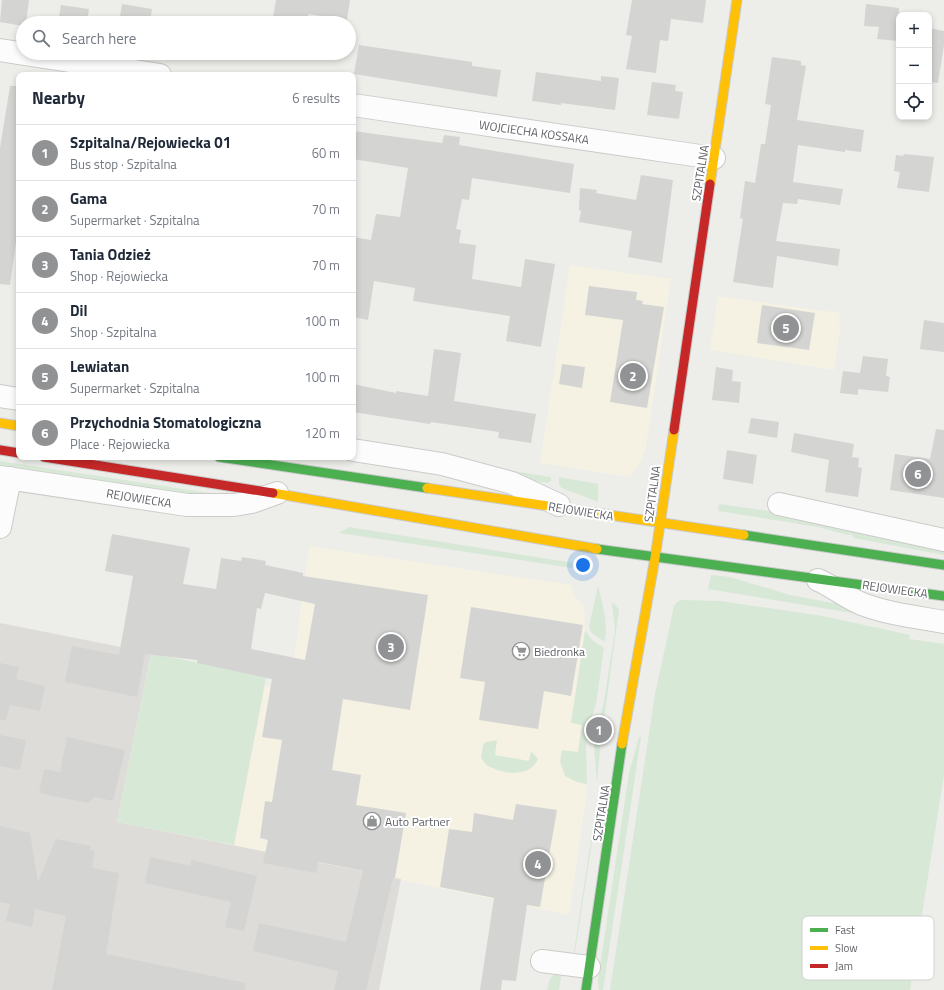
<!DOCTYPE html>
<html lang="en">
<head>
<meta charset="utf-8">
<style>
	:root { --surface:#fff; --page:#f2f2f3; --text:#1f2937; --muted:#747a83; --line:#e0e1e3; --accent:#919294 }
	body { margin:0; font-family:"Titillium Web",sans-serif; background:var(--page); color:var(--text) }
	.controls { position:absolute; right:12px; top:12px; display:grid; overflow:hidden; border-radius:8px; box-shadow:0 2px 6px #0003 }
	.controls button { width:36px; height:36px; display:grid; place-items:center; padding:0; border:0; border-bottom:1px solid var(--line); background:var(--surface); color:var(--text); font:20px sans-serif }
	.you { position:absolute; left:583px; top:565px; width:14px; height:14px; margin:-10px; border:3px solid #fff; border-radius:50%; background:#1a73e8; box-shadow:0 0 0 6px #1a73e833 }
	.badge { display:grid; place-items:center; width:26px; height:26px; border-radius:50%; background:var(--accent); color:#fff; font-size:13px; font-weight:700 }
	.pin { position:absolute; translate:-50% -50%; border:2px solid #fff; box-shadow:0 1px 4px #0006 }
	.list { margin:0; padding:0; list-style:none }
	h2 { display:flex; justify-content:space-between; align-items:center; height:52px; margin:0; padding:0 16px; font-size:17px }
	h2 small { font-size:13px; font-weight:400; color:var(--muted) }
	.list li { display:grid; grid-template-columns:26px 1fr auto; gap:12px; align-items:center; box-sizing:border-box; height:56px; padding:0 16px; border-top:1px solid var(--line) }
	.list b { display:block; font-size:15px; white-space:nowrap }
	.list p { margin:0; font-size:13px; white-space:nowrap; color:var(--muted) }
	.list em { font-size:13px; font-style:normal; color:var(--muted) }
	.icon { flex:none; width:22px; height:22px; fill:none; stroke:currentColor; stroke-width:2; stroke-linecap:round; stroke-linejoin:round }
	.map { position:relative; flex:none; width:944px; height:990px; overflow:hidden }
	.search { position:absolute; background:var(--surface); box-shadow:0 2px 6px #0003; left:16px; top:16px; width:340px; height:44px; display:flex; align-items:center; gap:10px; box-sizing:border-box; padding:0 14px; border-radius:22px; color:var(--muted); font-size:15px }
	.panel { position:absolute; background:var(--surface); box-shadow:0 2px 6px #0003; left:16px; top:72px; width:340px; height:388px; border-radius:8px }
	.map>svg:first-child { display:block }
</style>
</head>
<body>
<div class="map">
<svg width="944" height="990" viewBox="0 0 944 990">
	<rect width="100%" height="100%" fill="#edede9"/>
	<g fill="#f5f2e4">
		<polygon points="570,265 671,279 646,447 640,464 632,475 628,477 540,463"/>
		<polygon points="718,296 840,313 839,324 841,324 834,370 710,350"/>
		<polygon points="309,546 572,585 574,596 584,606 585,631 571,722 582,725 578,753 577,782 587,784 585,806 569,915 234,845 265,686 290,689"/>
	</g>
	<polygon fill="#dddcd9" points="0,623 151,653 117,822 401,879 379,990 0,990"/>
	<g fill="#d8e8d7">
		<polygon points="0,461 222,495 182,498 0,471"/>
		<polygon points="494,468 551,477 551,481 547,483 516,478"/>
		<polygon points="559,477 598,484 598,502 562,488 559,485"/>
		<polygon points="719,504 813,517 944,548 944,555 854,538 851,534 848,535 818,527 718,511"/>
		<polygon points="349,527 586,565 586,570 339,533"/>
		<polygon points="711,575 730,577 790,595 849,606 888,619 708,589"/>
		<path d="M 598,586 C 603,606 608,622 605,642 L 592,633 L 589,627 Z"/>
		<polygon points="681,600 720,601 823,616 910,635 909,639 944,644 944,775 910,990 610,990 655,694 674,606 677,602"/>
		<polygon points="612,602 619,609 603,727 599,726 597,738 601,739 597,782 594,748 597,726 603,707 615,631"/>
		<polygon points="585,631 593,641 604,648 596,704 591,719 586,745 587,784 577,782 565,776 560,761 562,750 578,752 582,725 571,723"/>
		<polygon points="151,653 266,677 234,845 117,822"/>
		<polygon points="639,737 641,737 603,990 599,990 598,980 629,773"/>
		<path d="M 497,740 L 495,755 L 529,761 L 531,751 L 538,759 C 530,777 506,775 490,767 C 486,766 484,761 481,758 L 483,745 L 486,742 Z"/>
		<polygon points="596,807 596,816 575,952 574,952"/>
		<path d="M 562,970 L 559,990 L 547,990 C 549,980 551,973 562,970 Z"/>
	</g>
	<g fill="#d4d4d2" fill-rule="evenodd">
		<polygon points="2,0 29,0 26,23 23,23 23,26 0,22"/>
		<polygon points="276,0 350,0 347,20 308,14 308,23 272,23"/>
		<polygon points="632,0 706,0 703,23 671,19 668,41 660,40 656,73 626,69 632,36 626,35"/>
		<polygon points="122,4 152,9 150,23 119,23"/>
		<polygon points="866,4 899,8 898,41 877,39 879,27 864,26"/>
		<polygon points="61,5 89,9 87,23 58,23"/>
		<polygon points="929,28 944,31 944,45 938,83 929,82"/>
		<polygon points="359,45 472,62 472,66 501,70 497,97 354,74"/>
		<polygon points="772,57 801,61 801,65 806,66 797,120 864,130 861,152 845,150 845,152 798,145 793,182 843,189 840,205 798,199 797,204 783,203 776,241 840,249 838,266 777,256 773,288 733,282 743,219 740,218 745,181 755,183 761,144 765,144 771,105 765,104"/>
		<polygon points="536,72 601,81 601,76 619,78 615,110 561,103 561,105 532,101"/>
		<polygon points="652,82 676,85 675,91 683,92 679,119 647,115"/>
		<polygon points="10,86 19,86 19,220 10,285 0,284 0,148"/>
		<polygon points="353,131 442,143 444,135 460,137 459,145 574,164 570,193 472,178 469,200 462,199 456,229 461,230 459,243 476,245 472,279 521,287 525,259 555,264 541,347 506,341 510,316 413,301 415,288 374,281 368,320 353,317 353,237 371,240 376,214 400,217 408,168 353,159"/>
		<polygon points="904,154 934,157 929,192 897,188 900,172 894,171 896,155 903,156"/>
		<polygon points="641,175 673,180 662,263 628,257 632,231 579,222 581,211 579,210 580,188 597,190 596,193 636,200"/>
		<polygon points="589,286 637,292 636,300 643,301 642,304 664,307 647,408 610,402 623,320 585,315"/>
		<polygon points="762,305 815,313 809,350 757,343"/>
		<polygon points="924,320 944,323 944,352 920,349"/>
		<polygon points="434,349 461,353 454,401 536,414 531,443 498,438 499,432 431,422 430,424 353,412 353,384 396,393 396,391 428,396"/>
		<polygon points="863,356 888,359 886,376 890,377 888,392 858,389 858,395 840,393 843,371 860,373"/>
		<polygon points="562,364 585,367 582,388 559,384"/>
		<polygon points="716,367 733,370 732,381 741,382 739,403 712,400"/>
		<polygon points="751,418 779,422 777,438 748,433"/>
		<polygon points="936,429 944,430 944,498 890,490 895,454 930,459"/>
		<polygon points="794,433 854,444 852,457 859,458 858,467 862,468 858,497 825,492 829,460 791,452"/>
		<polygon points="727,450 757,455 753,484 723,479"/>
		<path d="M 112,534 L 190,548 L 183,584 L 216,589 L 221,558 L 241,561 L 242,557 L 266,561 L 265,565 L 303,573 L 303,576 L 428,595 L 410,710 L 343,699 L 332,770 L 361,775 L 356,805 L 406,813 L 395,878 L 393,878 L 366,990 L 334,990 L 338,971 L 253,951 L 259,923 L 346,942 L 363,871 L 318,862 L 316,873 L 263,863 L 268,840 L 260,838 L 265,801 L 272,802 L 282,740 L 262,737 L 272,679 L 197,663 L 197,660 L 145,654 L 137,697 L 65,682 L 72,646 L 119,655 L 133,576 L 105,571 ZM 265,593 L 315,604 L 305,660 L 251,649 L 257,608 L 261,609 Z"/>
		<polygon points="471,607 583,625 571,696 544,691 538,729 479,720 485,682 460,678"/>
		<polygon points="0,663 19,667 16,679 45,686 40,711 10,705 6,720 0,720"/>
		<polygon points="0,735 26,740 20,770 0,766"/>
		<polygon points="67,737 125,750 113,801 95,797 88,803 39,793 44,769 60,772"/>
		<polygon points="516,804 557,810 540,907 527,905 516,981 502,980 501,990 480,990 494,898 440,887 449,829 472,832 474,813 513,820"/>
		<polygon points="0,826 30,833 38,882 56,839 91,846 90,850 95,851 92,868 119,873 106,954 246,983 245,990 52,990 66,916 35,909 32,927 6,921 10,904 0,902"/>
		<polygon points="150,857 191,866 191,860 257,876 244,931 225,927 231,902 145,883"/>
	</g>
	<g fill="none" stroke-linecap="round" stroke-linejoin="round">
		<defs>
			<g id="street">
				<polyline points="0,50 160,75"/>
				<polyline points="353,105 714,158"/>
				<polyline points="0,396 19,399"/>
				<polyline points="353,450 442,464 512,483 559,505"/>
				<polyline points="0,477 187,505 234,505 252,502 277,493"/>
				<polyline points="779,504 944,540"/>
				<polyline points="0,527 10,478"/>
				<path d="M 818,580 C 834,587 847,598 862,604 C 888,614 916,617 944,622"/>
				<polyline points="542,961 589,967"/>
			</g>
			<g id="fast">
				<polyline points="219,457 427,488"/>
				<polyline points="744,535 944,565"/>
				<polyline points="597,549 944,596"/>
				<polyline points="586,990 622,744"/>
			</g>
			<g id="slow">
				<polyline points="710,184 737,0"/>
				<polyline points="0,423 19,426"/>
				<polyline points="427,488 744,535"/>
				<polyline points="273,493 597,549"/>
				<polyline points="622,744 655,558 674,430"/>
			</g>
			<g id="jam">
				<polyline points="674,430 710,184"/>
				<polyline points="0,450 19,453"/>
				<polyline points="44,457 273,493"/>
			</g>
		</defs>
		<use href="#street" stroke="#cbcbca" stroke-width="24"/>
		<use href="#fast" stroke="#c9c9ca" stroke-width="11"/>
		<use href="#slow" stroke="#c9c9ca" stroke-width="11"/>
		<use href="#jam" stroke="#c9c9ca" stroke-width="11"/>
		<use href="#street" stroke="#fcfcfc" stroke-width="22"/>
		<use href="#fast" stroke="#4caf50" stroke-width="9"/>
		<use href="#slow" stroke="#ffc107" stroke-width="9"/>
		<use href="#jam" stroke="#c62828" stroke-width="9"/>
	</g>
	<defs>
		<symbol id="supermarket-ring" viewBox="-11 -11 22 22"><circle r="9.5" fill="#fff" stroke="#919294" stroke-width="1.5"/><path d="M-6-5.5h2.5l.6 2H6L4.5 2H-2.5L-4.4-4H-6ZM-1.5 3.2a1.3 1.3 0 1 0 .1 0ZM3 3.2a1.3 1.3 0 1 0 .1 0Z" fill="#919294"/></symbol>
		<symbol id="shop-ring" viewBox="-11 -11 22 22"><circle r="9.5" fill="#fff" stroke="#919294" stroke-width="1.5"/><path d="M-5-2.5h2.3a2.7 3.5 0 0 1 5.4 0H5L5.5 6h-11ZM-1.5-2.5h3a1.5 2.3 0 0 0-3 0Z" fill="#919294"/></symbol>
	</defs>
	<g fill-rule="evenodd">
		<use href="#supermarket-ring" x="511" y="641" width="20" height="20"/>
		<use href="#shop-ring" x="362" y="811" width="20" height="20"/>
	</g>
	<g text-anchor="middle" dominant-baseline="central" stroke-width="4" stroke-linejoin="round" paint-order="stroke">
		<g font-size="12" fill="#5f6166" stroke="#fff">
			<text transform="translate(534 132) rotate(8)">WOJCIECHA KOSSAKA</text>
			<text transform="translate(700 173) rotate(-81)">SZPITALNA</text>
			<text transform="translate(652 494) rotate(-82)">SZPITALNA</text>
			<text transform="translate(139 498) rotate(9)">REJOWIECKA</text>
			<text transform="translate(581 511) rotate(9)">REJOWIECKA</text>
			<text transform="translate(895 589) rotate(8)">REJOWIECKA</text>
			<text transform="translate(601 813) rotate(-81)">SZPITALNA</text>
		</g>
		<g font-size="12" fill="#5f6166" stroke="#fff" text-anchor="start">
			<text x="534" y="651">Biedronka</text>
			<text x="385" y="821">Auto Partner</text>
		</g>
	</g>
	<rect x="802" y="916" width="132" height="64" rx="6" fill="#fff" stroke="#cfd0d1" stroke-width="1"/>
	<rect x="810" y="928" width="18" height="4" fill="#4caf50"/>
	<rect x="810" y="946" width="18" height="4" fill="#ffc107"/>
	<rect x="810" y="964" width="18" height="4" fill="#c62828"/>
	<g font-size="11" fill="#5f6166">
		<text x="835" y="934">Fast</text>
		<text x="835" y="952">Slow</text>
		<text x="835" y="970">Jam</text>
	</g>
</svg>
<div class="controls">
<button>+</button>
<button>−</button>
<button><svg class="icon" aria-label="locate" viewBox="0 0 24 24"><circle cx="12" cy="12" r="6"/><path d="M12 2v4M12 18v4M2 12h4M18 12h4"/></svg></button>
</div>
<div class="you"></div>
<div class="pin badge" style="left:599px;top:730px">1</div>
<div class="pin badge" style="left:633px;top:376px">2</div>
<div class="pin badge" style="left:391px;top:647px">3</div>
<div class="pin badge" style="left:538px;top:864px">4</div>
<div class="pin badge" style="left:786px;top:328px">5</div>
<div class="pin badge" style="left:918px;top:474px">6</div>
<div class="search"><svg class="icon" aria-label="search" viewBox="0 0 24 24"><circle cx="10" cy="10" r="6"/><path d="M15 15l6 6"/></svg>Search here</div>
<section class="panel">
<h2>Nearby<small>6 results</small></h2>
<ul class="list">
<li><span class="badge">1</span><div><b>Szpitalna/Rejowiecka 01</b><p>Bus stop · Szpitalna</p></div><em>60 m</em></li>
<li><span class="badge">2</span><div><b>Gama</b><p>Supermarket · Szpitalna</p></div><em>70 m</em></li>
<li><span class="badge">3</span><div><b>Tania Odzież</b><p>Shop · Rejowiecka</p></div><em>70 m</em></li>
<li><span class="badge">4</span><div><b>Dil</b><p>Shop · Szpitalna</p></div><em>100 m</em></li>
<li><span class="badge">5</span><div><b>Lewiatan</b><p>Supermarket · Szpitalna</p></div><em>100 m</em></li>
<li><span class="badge">6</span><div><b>Przychodnia Stomatologiczna</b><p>Place · Rejowiecka</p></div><em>120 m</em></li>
</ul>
</section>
</div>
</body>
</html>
